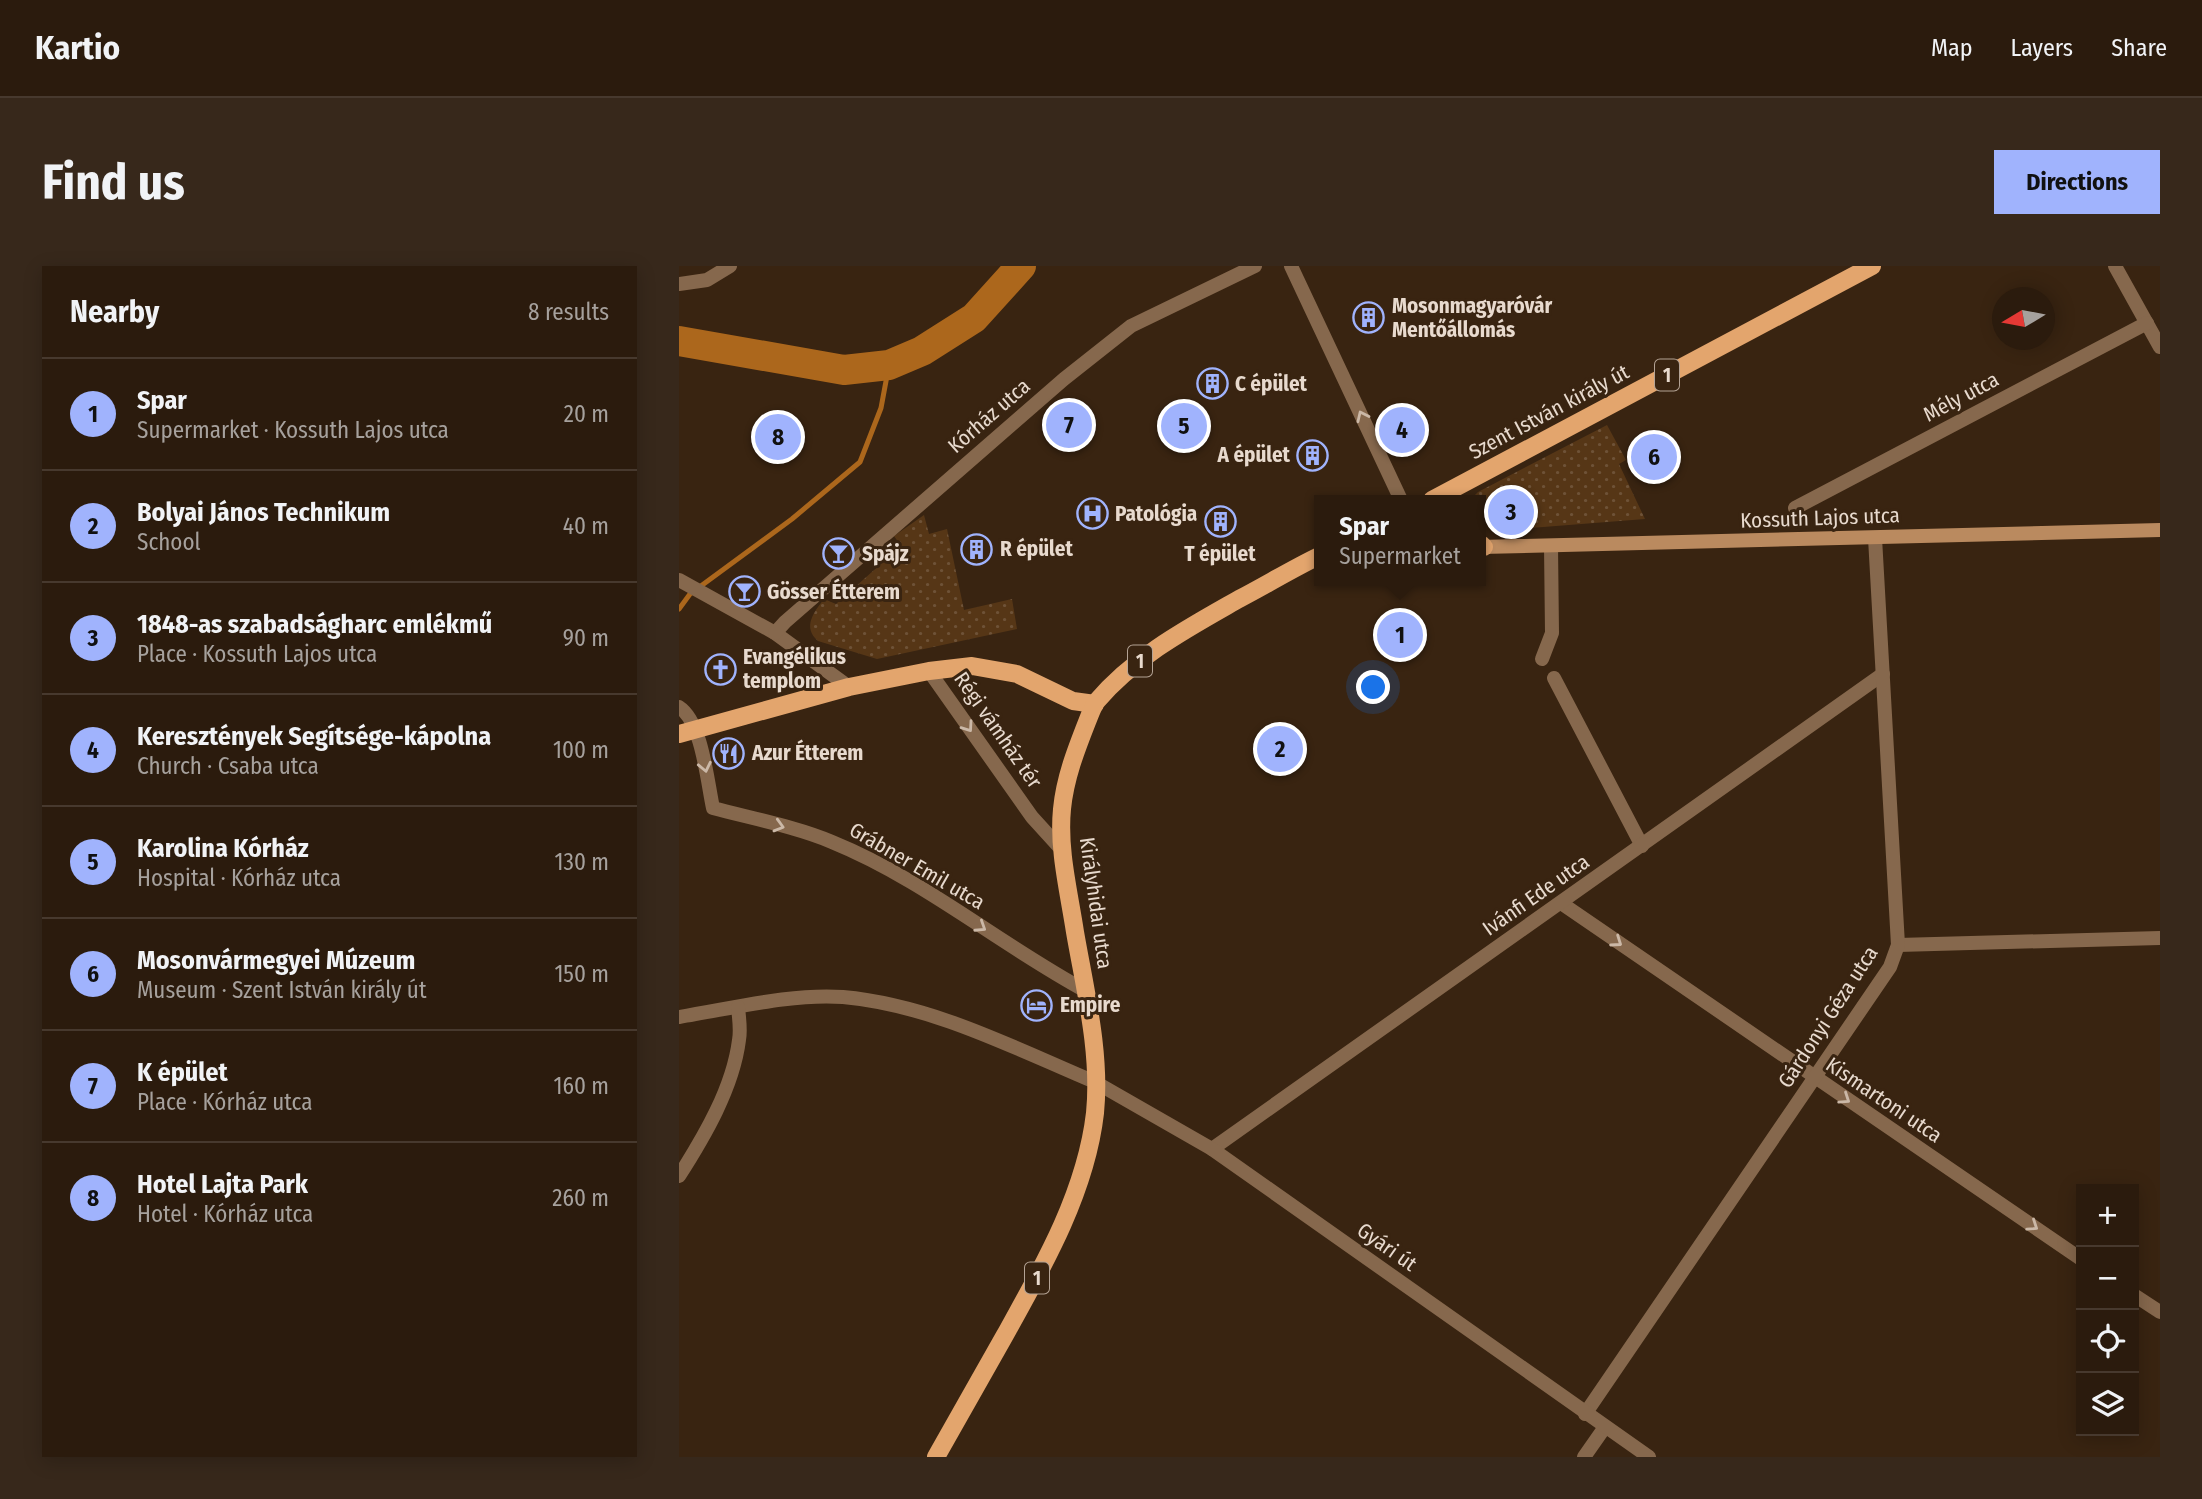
<!DOCTYPE html>
<html lang="en">
<head>
<meta charset="utf-8">
<style>
	:root { --surface:#2b1b0d; --page:#37281b; --text:#f1f3f6; --muted:#a6a19d; --line:#47392e; --accent:#a0b3fd }
	body { margin:0; font-family:"Fira Sans Condensed",sans-serif; background:var(--page); color:var(--text) }
	.controls { position:absolute; right:21px; bottom:21px; display:grid; overflow:hidden; border-radius:0px; box-shadow:0 4px 18px #0003 }
	.controls button { width:63px; height:63px; display:grid; place-items:center; padding:0; border:0; border-bottom:2px solid var(--line); background:var(--surface); color:var(--text); font:35px sans-serif }
	.compass { position:absolute; left:1313px; top:21px; width:63px; height:63px; border-radius:50%; background:var(--surface); box-shadow:0 4px 18px #0003; rotate:260deg }
	.you { position:absolute; left:695px; top:422px; width:24px; height:24px; margin:-18px; border:5px solid #fff; border-radius:50%; background:#1a73e8; box-shadow:0 0 0 10px #1a73e833 }
	.badge { display:grid; place-items:center; width:46px; height:46px; border-radius:50%; background:var(--accent); color:#111; font-size:23px; font-weight:700 }
	.pin { position:absolute; translate:-50% -50%; border:4px solid #fff; box-shadow:0 2px 7px #0006 }
	.popup { position:absolute; left:635px; top:229px; width:172px; height:91px; box-sizing:border-box; display:grid; place-content:center; border-radius:0px; background:var(--surface); filter:drop-shadow(0 2px 5px #0005); font-size:23px; white-space:nowrap; color:var(--muted) }
	.popup b { font-size:26px; color:var(--text) }
	.popup::after { content:''; position:absolute; left:50%; top:100%; margin-left:-14px; border:14px solid transparent; border-top-color:var(--surface) }
	.list { margin:0; padding:0; list-style:none }
	h2 { display:flex; justify-content:space-between; align-items:center; height:91px; margin:0; padding:0 28px; font-size:30px }
	h2 small { font-size:23px; font-weight:400; color:var(--muted) }
	.list li { display:grid; grid-template-columns:46px 1fr auto; gap:21px; align-items:center; box-sizing:border-box; height:112px; padding:0 28px; border-top:2px solid var(--line) }
	.list b { display:block; font-size:26px; white-space:nowrap }
	.list p { margin:0; font-size:23px; white-space:nowrap; color:var(--muted) }
	.list em { font-size:23px; font-style:normal; color:var(--muted) }
	.icon { flex:none; width:38px; height:38px; fill:none; stroke:currentColor; stroke-width:2; stroke-linecap:round; stroke-linejoin:round }
	.map { position:relative; flex:none; width:1481px; height:1191px; overflow:hidden; border-radius:0px }
	header { display:flex; align-items:center; gap:42px; box-sizing:border-box; height:98px; padding:0 35px; background:var(--surface); border-bottom:2px solid var(--line) }
	header strong { font-size:33px }
	nav { display:flex; gap:38px; margin-inline-start:auto; font-size:24px }
	.intro { display:flex; align-items:center; justify-content:space-between; box-sizing:border-box; height:168px; padding:0 42px }
	h1 { margin:0; font-size:49px }
	.button { padding:18px 32px; border-radius:0px; background:var(--accent); color:#111; font-size:24px; font-weight:700 }
	main { display:flex; gap:42px; padding:0 42px }
	aside { flex:1; background:var(--surface); border-radius:0px; box-shadow:0 4px 18px #0003 }
	.map>svg:first-child { display:block }
</style>
</head>
<body>
<header>
<strong>Kartio</strong>
<nav><a>Map</a><a>Layers</a><a>Share</a></nav>
</header>
<div class="intro"><h1>Find us</h1><a class="button">Directions</a></div>
<main>
<aside>
<h2>Nearby<small>8 results</small></h2>
<ul class="list">
<li><span class="badge">1</span><div><b>Spar</b><p>Supermarket · Kossuth Lajos utca</p></div><em>20 m</em></li>
<li><span class="badge">2</span><div><b>Bolyai János Technikum</b><p>School</p></div><em>40 m</em></li>
<li><span class="badge">3</span><div><b>1848-as szabadságharc emlékmű</b><p>Place · Kossuth Lajos utca</p></div><em>90 m</em></li>
<li><span class="badge">4</span><div><b>Keresztények Segítsége-kápolna</b><p>Church · Csaba utca</p></div><em>100 m</em></li>
<li><span class="badge">5</span><div><b>Karolina Kórház</b><p>Hospital · Kórház utca</p></div><em>130 m</em></li>
<li><span class="badge">6</span><div><b>Mosonvármegyei Múzeum</b><p>Museum · Szent István király út</p></div><em>150 m</em></li>
<li><span class="badge">7</span><div><b>K épület</b><p>Place · Kórház utca</p></div><em>160 m</em></li>
<li><span class="badge">8</span><div><b>Hotel Lajta Park</b><p>Hotel · Kórház utca</p></div><em>260 m</em></li>
</ul>
</aside>
<div class="map">
<svg width="1481" height="1191" viewBox="0 0 1481 1191">
	<defs>
		<pattern id="park-dots" width="8" height="8" patternUnits="userSpaceOnUse" patternTransform="scale(1.75)"><rect width="8" height="8" fill="#563616"/><path d="M2 2h.1M6 6h.1" fill="none" stroke="#6e5237" stroke-width="1.8" stroke-linecap="round"/></pattern>
	</defs>
	<rect width="100%" height="100%" fill="#392411"/>
	<g fill="url(#park-dots)">
		<polygon points="928,159 947,194 940,198 966,253 813,265 811,259 840,247 838,239 808,250 805,237 802,238 802,234 791,234 799,226"/>
		<path d="M 245,249 L 250,268 L 268,263 L 285,344 L 333,333 L 338,363 L 198,393 L 139,375 C 123,361 135,346 145,333 L 157,338 L 222,280 L 215,270 Z"/>
	</g>
	<g fill="none" stroke-linecap="round" stroke-linejoin="round">
		<polyline stroke="#ac671c" stroke-width="5" points="0,343 11,328 113,253 181,196 202,142 210,99"/>
		<polyline stroke="#ac671c" stroke-width="30" points="0,75 165,104 210,99 243,85 295,52 342,0"/>
		<g stroke="#86684d" stroke-width="14">
			<polyline points="612,0 722,234"/>
			<polyline points="1436,0 1481,81"/>
			<polyline points="0,18 28,14 51,0"/>
			<polyline points="1116,242 1468,57"/>
			<polyline points="0,314 96,367 170,421"/>
			<polyline points="96,367 106,356 385,113 452,60 576,0"/>
			<polyline points="863,393 873,367 872,280"/>
			<polyline points="250,405 353,551 383,584"/>
			<polyline points="875,412 963,580"/>
			<path d="M 0,441 C 23,456 28,514 34,542 C 71,552 118,561 153,576 C 244,613 320,678 407,725"/>
			<polyline points="882,637 1402,993"/>
			<polyline points="1219,679 1481,672"/>
			<path d="M 0,751 C 51,743 113,727 164,731 C 253,739 335,782 416,816"/>
			<polyline points="533,883 1204,408"/>
			<path d="M 0,910 C 25,871 54,822 60,774 C 62,764 60,752 59,741"/>
			<polyline points="1455,1029 1481,1046"/>
			<polyline points="906,1148 1211,701 1219,679 1196,272"/>
			<polyline points="905,1191 926,1161"/>
		</g>
		<polyline stroke="#86684d" stroke-width="14" points="416,816 533,883 970,1191"/>
		<polyline stroke="#ba8a5f" stroke-width="14" points="802,281 1481,264"/>
		<g stroke="#e3a56d" stroke-width="18">
			<polyline points="753,234 1193,0"/>
			<polyline points="802,278 805,281"/>
			<polyline points="0,468 170,421 250,405 293,400 338,408 394,435 416,438"/>
			<path d="M 257,1191 C 280,1150 303,1110 326,1069 C 364,1001 407,926 416,847 C 422,787 406,724 396,666 C 390,626 379,584 383,543 C 386,512 397,484 408,456 C 411,449 413,442 417,436 C 456,390 509,362 560,333 C 587,319 613,303 640,290"/>
		</g>
	</g>
	<defs><path id="oneway-chevron" d="M-2-3.5L2.5 0L-2 3.5" fill="none" stroke-width="1.6" stroke-linecap="round" stroke-linejoin="round" transform="scale(1.75)"/></defs>
	<g stroke="#cbb8a7">
		<use href="#oneway-chevron" transform="translate(683 150) rotate(-115)"/>
		<use href="#oneway-chevron" transform="translate(289 461) rotate(55)"/>
		<use href="#oneway-chevron" transform="translate(26 501) rotate(78)"/>
		<use href="#oneway-chevron" transform="translate(100 560) rotate(16)"/>
		<use href="#oneway-chevron" transform="translate(302 661) rotate(33)"/>
		<use href="#oneway-chevron" transform="translate(938 676) rotate(35)"/>
		<use href="#oneway-chevron" transform="translate(1166 833) rotate(34)"/>
		<use href="#oneway-chevron" transform="translate(1354 960) rotate(34)"/>
	</g>
	<defs>
		<symbol id="building-ring" viewBox="-11 -11 22 22"><circle r="9.5" fill="#392411" stroke="#a0b3fd" stroke-width="1.5"/><path d="M-4-6H4V6H1V3H-1V6H-4ZM-2.5-4.3h1.7v1.8h-1.7ZM.8-4.3h1.7v1.8H.8ZM-2.5-1h1.7V.8h-1.7ZM.8-1h1.7V.8H.8Z" fill="#a0b3fd"/></symbol>
		<symbol id="hospital-ring" viewBox="-11 -11 22 22"><circle r="9.5" fill="#392411" stroke="#a0b3fd" stroke-width="1.5"/><path d="M-5-5h3v3.5h4V-5h3V5h-3V1.5h-4V5h-3Z" fill="#a0b3fd"/></symbol>
		<symbol id="bar-ring" viewBox="-11 -11 22 22"><circle r="9.5" fill="#392411" stroke="#a0b3fd" stroke-width="1.5"/><path d="M-6-5H6L.8 .8V4.5H3.5V6h-7V4.5H-.8V.8Z" fill="#a0b3fd"/></symbol>
		<symbol id="church-ring" viewBox="-11 -11 22 22"><circle r="9.5" fill="#392411" stroke="#a0b3fd" stroke-width="1.5"/><path d="M-1.2-6h2.4v3.5h3.3v2.4h-3.3V6h-2.4V-.1h-3.3v-2.4h3.3Z" fill="#a0b3fd"/></symbol>
		<symbol id="restaurant-ring" viewBox="-11 -11 22 22"><circle r="9.5" fill="#392411" stroke="#a0b3fd" stroke-width="1.5"/><path d="M-5-6h1v4h1v-4h1v4h1v-4h1v5L-1.5 .5V6h-2V.5L-5-1ZM5-6V6H3V1.5H1.5Q1.5-4 5-6Z" fill="#a0b3fd"/></symbol>
		<symbol id="hotel-ring" viewBox="-11 -11 22 22"><circle r="9.5" fill="#392411" stroke="#a0b3fd" stroke-width="1.5"/><path d="M-6-4.5h1.5V1H6V5H4.5V3h-9V5H-6ZM-4 0a1.8 1.8 0 1 1 3.6 0ZM.5 0V-2.5h3Q6-2.5 6 0Z" fill="#a0b3fd"/></symbol>
	</defs>
	<g fill-rule="evenodd">
		<use href="#building-ring" x="672" y="34" width="35" height="35"/>
		<use href="#building-ring" x="516" y="100" width="35" height="35"/>
		<use href="#building-ring" x="616" y="172" width="35" height="35"/>
		<use href="#hospital-ring" x="396" y="230" width="35" height="35"/>
		<use href="#building-ring" x="524" y="238" width="35" height="35"/>
		<use href="#building-ring" x="280" y="266" width="35" height="35"/>
		<use href="#bar-ring" x="142" y="270" width="35" height="35"/>
		<use href="#bar-ring" x="48" y="308" width="35" height="35"/>
		<use href="#church-ring" x="24" y="386" width="35" height="35"/>
		<use href="#restaurant-ring" x="32" y="470" width="35" height="35"/>
		<use href="#hotel-ring" x="340" y="722" width="35" height="35"/>
	</g>
	<g text-anchor="middle" dominant-baseline="central" stroke-width="6" stroke-linejoin="round" paint-order="stroke">
		<g fill="#392411" stroke="#b4a395" stroke-width="2">
			<rect x="976" y="93.5" width="24" height="31" rx="5"/>
			<rect x="449" y="379.5" width="24" height="31" rx="5"/>
			<rect x="346" y="996.5" width="24" height="31" rx="5"/>
		</g>
		<g font-size="19" font-weight="bold" fill="#e8dace">
			<text x="988" y="109">1</text>
			<text x="461" y="395">1</text>
			<text x="358" y="1012">1</text>
		</g>
		<g font-size="21" font-weight="bold" fill="#e8dace" stroke="#392411" text-anchor="start">
			<text x="713" y="40">Mosonmagyaróvár<tspan x="713" dy="24">Mentőállomás</tspan></text>
			<text x="556" y="118">C épület</text>
			<text x="611" y="189" text-anchor="end">A épület</text>
			<text x="436" y="248">Patológia</text>
			<text x="321" y="283">R épület</text>
			<text x="183" y="288">Spájz</text>
			<text x="541" y="288" text-anchor="middle">T épület</text>
			<text x="88" y="326">Gösser Étterem</text>
			<text x="64" y="391">Evangélikus<tspan x="64" dy="24">templom</tspan></text>
			<text x="73" y="487">Azur Étterem</text>
			<text x="381" y="739">Empire</text>
		</g>
		<g font-size="21" fill="#e8dace" stroke="#392411">
			<text transform="translate(1282 131) rotate(-28)">Mély utca</text>
			<text transform="translate(870 146) rotate(-28)">Szent István király út</text>
			<text transform="translate(310 150) rotate(-41)">Kórház utca</text>
			<text transform="translate(1141 252) rotate(-2)">Kossuth Lajos utca</text>
			<text transform="translate(319 464) rotate(55)">Régi vámház tér</text>
			<text transform="translate(238 600) rotate(30)">Grábner Emil utca</text>
			<text transform="translate(857 629) rotate(-35)">Ivánfi Ede utca</text>
			<text transform="translate(417 637) rotate(82)">Királyhidai utca</text>
			<text transform="translate(1149 751) rotate(-57)">Gárdonyi Géza utca</text>
			<text transform="translate(1205 834) rotate(34)">Kismartoni utca</text>
			<text transform="translate(708 981) rotate(35)">Gyári út</text>
		</g>
	</g>
</svg>
<div class="controls">
<button>+</button>
<button>−</button>
<button><svg class="icon" aria-label="locate" viewBox="0 0 24 24"><circle cx="12" cy="12" r="6"/><path d="M12 2v4M12 18v4M2 12h4M18 12h4"/></svg></button>
<button><svg class="icon" aria-label="layers" viewBox="0 0 24 24"><path d="M12 4l9 5-9 5-9-5zM3 14l9 5 9-5"/></svg></button>
</div>
<svg class="compass" viewBox="-18 -18 36 36"><path d="M0-13l5 13h-10z" fill="#e53935"/><path d="M0 13l5-13h-10z" fill="#a6a19d"/></svg>
<div class="you"></div>
<div class="pin badge" style="left:721px;top:369px">1</div>
<div class="popup"><b>Spar</b>Supermarket</div>
<div class="pin badge" style="left:601px;top:483px">2</div>
<div class="pin badge" style="left:832px;top:246px">3</div>
<div class="pin badge" style="left:723px;top:164px">4</div>
<div class="pin badge" style="left:505px;top:160px">5</div>
<div class="pin badge" style="left:975px;top:191px">6</div>
<div class="pin badge" style="left:390px;top:159px">7</div>
<div class="pin badge" style="left:99px;top:171px">8</div>
</div>
</main>
</body>
</html>
